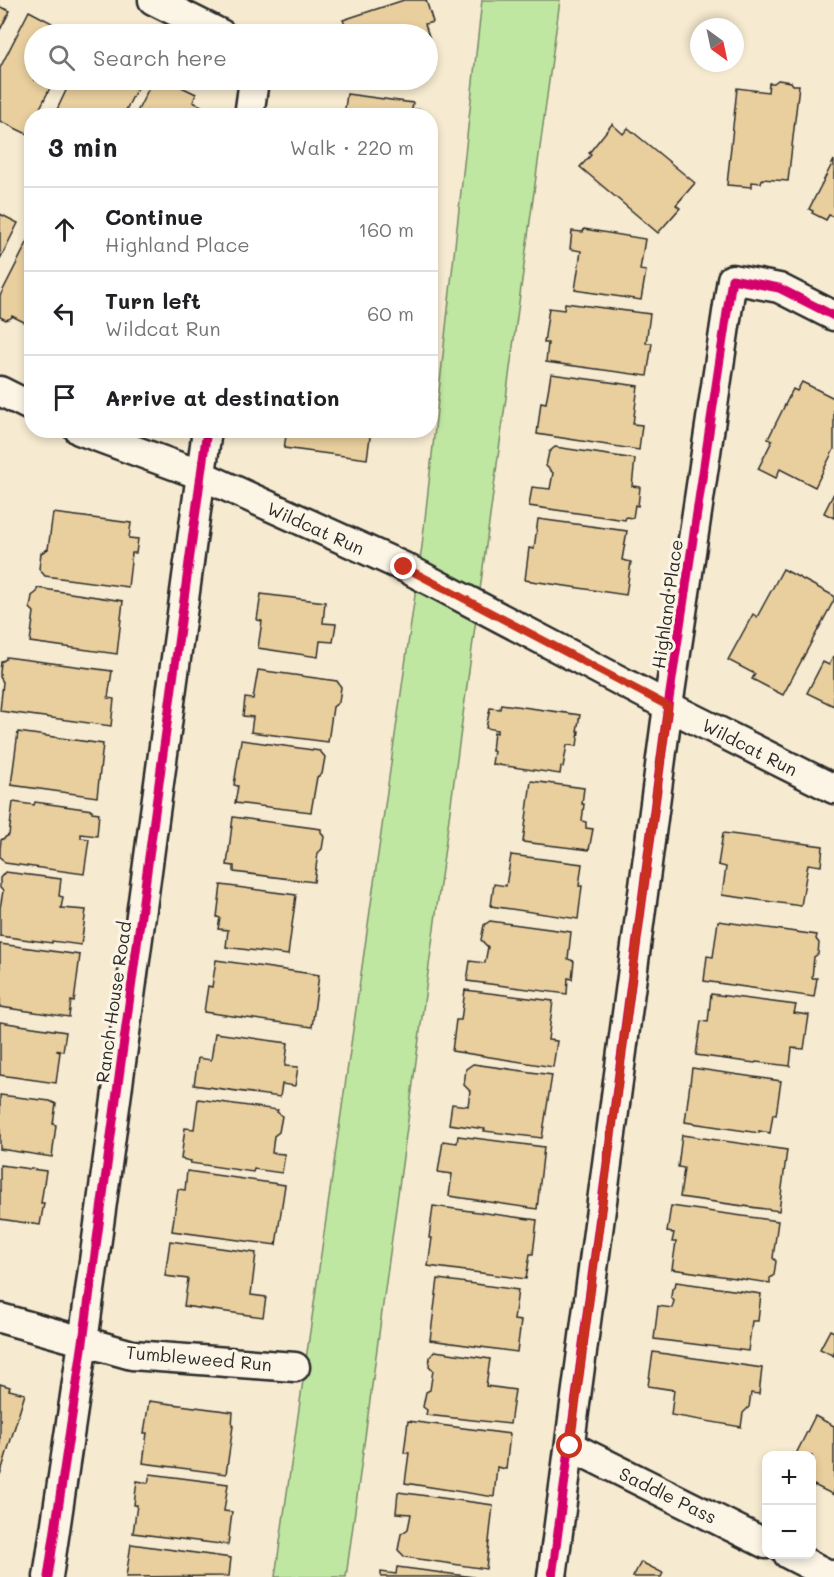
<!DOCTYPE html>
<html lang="en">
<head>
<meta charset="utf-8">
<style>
	:root { --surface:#fff; --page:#f6f6f6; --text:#202124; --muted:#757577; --line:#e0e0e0 }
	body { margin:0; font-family:Mali,sans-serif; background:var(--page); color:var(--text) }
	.controls { position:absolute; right:18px; bottom:18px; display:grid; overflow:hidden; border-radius:12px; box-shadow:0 3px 9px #0003 }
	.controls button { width:54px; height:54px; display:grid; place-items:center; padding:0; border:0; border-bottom:2px solid var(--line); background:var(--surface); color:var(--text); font:30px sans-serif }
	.compass { position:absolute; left:690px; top:18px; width:54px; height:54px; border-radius:50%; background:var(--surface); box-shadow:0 3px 9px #0003; rotate:147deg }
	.stop { position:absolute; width:18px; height:18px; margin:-14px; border:4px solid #c8321e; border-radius:50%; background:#fff }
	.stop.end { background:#c8321e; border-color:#fff; box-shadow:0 2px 6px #0008 }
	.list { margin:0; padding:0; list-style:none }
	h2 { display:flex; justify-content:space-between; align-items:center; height:78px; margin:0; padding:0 24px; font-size:26px }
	h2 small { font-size:20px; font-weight:400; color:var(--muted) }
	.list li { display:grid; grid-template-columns:39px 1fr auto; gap:18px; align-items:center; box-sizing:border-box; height:84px; padding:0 24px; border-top:2px solid var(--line) }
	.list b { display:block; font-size:22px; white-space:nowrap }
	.list p { margin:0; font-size:20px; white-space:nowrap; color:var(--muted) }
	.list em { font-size:20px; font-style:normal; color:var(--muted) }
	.icon { flex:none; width:33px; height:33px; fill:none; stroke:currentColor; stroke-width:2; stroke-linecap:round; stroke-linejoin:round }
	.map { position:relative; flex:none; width:834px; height:1577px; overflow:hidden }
	.search { position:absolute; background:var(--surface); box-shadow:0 3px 9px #0003; left:24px; top:24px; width:414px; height:66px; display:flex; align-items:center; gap:15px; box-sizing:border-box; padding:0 21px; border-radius:33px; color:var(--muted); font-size:22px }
	.panel { position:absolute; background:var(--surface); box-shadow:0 3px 9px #0003; left:24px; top:108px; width:414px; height:330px; border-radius:24px }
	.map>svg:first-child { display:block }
</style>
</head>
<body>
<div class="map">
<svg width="834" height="1577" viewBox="0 0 834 1577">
	<rect width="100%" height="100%" fill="#f6ead0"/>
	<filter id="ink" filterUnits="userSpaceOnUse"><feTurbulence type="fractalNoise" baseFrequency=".0167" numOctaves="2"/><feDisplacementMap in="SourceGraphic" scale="12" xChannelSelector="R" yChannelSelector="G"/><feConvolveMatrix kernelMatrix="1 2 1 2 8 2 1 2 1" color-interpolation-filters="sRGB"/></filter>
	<g filter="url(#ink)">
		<polygon fill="#c0e7a2" stroke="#768966" stroke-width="1.5" points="482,0 560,0 346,1577 275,1577 422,546"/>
		<g fill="#e9cf9e" stroke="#2b2b2b" stroke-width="1.5">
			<polygon points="404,0 426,0 433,22 425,24 433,49 428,50 428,34 349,34 343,20"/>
			<polygon points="0,7 10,11 0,30"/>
			<polygon points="29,11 52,23 50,28 63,34 34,34 34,80 54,80 36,116 32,116 32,124 27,134 0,121 0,68"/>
			<polygon points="71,80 141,80 123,116 54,116"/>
			<polygon points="153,80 167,80 196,94 193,102 212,111 210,116 135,116"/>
			<polygon points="778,80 791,82 793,85 799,85 788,181 762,179 761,183 752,182 752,187 727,185 737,88 768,92 769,83 774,83"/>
			<polygon points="347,94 413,103 412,109 422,110 421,116 344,116"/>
			<polygon points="612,124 623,134 628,128 695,183 676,205 680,208 658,233 580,167 591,155 589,153"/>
			<polygon points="834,160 834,217 829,215 826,220 812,213 813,211 809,209"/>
			<polygon points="0,214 18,223 0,259"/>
			<polygon points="584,229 645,239 640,270 646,271 641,300 575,290 581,251 570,249 572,231 583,232"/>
			<polygon points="32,233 32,326 12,316 11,318 6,320 0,317 0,296"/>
			<polygon points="565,303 650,314 646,343 652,343 647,376 546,362 548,343 544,343 549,308 564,310"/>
			<polygon points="551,374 638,386 633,424 642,425 639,450 537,434 541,402 546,403"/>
			<polygon points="802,382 834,398 834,449 815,487 780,469 776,478 758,469 772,441 768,439 793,389 797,391"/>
			<polygon points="287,430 371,430 367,459 284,448"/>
			<polygon points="555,447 635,459 632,486 640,487 638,506 635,505 633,518 626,517 625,520 529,506 532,487 550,489 553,473 546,466 549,452"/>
			<polygon points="834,493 834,518 824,513"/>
			<polygon points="53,513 131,523 129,538 138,539 136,553 132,553 128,587 45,576 39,569 41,553 48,549"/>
			<polygon points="538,519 627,531 622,560 631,562 626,595 525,580 529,548 534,549"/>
			<polygon points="783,569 834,596 834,600 783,695 752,679 755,674 728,660 753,614 757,617"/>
			<polygon points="37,588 123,601 117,654 30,642 34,612 30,608 32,596 37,592"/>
			<polygon points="261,594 325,602 323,623 336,624 333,642 320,641 318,657 258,648 262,621 257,620"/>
			<polygon points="834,655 834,706 807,693 823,662 829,665"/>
			<polygon points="6,657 112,671 108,698 114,699 111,726 0,711 3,682 0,677 0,672 1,662 6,659"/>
			<polygon points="258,670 337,681 341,687 339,702 333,707 328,742 251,732 253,717 243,716 245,698 253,699"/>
			<polygon points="501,704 580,715 577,731 579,731 577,746 567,745 563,767 561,767 560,774 492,764 494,751 492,751 494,732 497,733 497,730 486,728 490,708 500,709"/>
			<polygon points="18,732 103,744 97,797 11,785"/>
			<polygon points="241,740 320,751 325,757 322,774 317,777 311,812 235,803 238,786 234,785"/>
			<polygon points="531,781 584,788 582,804 584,804 582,821 586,822 586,828 593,829 589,850 523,842"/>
			<polygon points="13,802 34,805 35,802 92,810 92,812 99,813 97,836 81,834 81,838 89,839 84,874 5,863 0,857 0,849 1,840 9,835"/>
			<polygon points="233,817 321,829 321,832 324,837 322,849 318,853 314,882 234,872 234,866 227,865"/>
			<polygon points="723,833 823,846 821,866 808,864 801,906 722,895 726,867 718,865"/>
			<polygon points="511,855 582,864 579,886 582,886 578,919 491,906 494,884 506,886"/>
			<polygon points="5,872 61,879 59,896 63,897 61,908 86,910 81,945 52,941 52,943 0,936 0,908 3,891 0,888 0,878"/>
			<polygon points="221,885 296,895 288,955 226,947 228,930 218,929 220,918 217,917"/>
			<polygon points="490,921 571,932 568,959 574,961 572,979 568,978 567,994 467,981 470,961 485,963 488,947 481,940 484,925"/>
			<polygon points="718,921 817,935 816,939 819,943 818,954 814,957 812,978 817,978 814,997 704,981 707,956 713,957"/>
			<polygon points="0,944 80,955 74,1002 71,1001 69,1017 0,1007"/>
			<polygon points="216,960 319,975 312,1027 204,1012 208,986 212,987"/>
			<polygon points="465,990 553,1001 548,1040 557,1041 553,1067 452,1051 456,1020 461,1020"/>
			<polygon points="711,994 796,1005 794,1013 809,1015 804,1049 792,1048 790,1066 756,1062 755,1063 696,1055 701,1021 708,1022"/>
			<polygon points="0,1022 66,1032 63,1051 58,1050 57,1051 60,1052 56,1083 0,1075"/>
			<polygon points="215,1033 288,1043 285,1066 298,1067 295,1086 282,1084 280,1097 194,1085 198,1058 211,1060"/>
			<polygon points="473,1064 552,1075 542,1138 484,1131 485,1129 449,1124 452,1104 468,1106 470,1091 464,1085 466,1069"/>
			<polygon points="692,1068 781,1081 776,1115 773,1114 770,1133 759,1131 759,1133 685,1122"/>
			<polygon points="0,1095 50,1101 56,1104 53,1124 56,1125 52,1157 0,1149"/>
			<polygon points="198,1099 278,1110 277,1112 282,1116 279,1132 274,1136 272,1153 285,1154 282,1173 254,1169 253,1172 190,1163 191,1161 181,1159 185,1128 194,1129"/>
			<polygon points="682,1135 787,1150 779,1211 680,1197 684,1168 678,1167"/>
			<polygon points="458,1136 544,1147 537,1209 449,1196 452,1174 438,1172 443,1141 457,1143"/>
			<polygon points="0,1165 46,1171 41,1203 44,1203 40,1225 0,1219"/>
			<polygon points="187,1171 285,1185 276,1245 172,1231 178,1189 185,1190"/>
			<polygon points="433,1206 537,1220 533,1254 530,1254 526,1279 428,1266 432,1238 429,1238"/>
			<polygon points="671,1206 778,1221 773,1258 776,1261 774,1275 770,1278 770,1283 672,1269 676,1242 672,1242 674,1233 667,1232"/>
			<polygon points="170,1241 256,1253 251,1295 266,1297 263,1317 184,1306 188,1279 165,1276"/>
			<polygon points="438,1279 518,1290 514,1320 521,1321 517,1352 430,1340"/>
			<polygon points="676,1282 761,1294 758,1321 752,1321 748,1351 654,1339 658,1306 672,1308 674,1301 671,1297 672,1289 675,1287"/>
			<polygon points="830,1330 834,1332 834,1356 820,1349"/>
			<polygon points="435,1351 490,1359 486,1386 515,1390 510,1424 426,1415 427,1410 423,1407 426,1392 430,1390 433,1370 429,1366 430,1357"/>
			<polygon points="653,1352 762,1368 759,1394 751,1393 749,1407 743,1413 741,1427 671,1415 674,1390 648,1386"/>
			<polygon points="0,1384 10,1387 9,1390 25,1394 0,1475"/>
			<polygon points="149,1401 233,1412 232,1426 233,1426 226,1474 143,1463 147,1433 144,1433"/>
			<polygon points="815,1416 834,1426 834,1495 814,1485 812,1490 812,1456 795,1456"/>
			<polygon points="408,1421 510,1434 506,1469 497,1467 494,1497 405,1483 409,1453 404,1453"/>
			<polygon points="150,1474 228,1484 224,1511 232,1512 228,1545 133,1533 137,1505 134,1505 137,1481 148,1483"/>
			<polygon points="398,1492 493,1505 486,1569 405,1557 398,1550 401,1534 408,1529 411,1514 396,1513"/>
			<polygon points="131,1544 231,1558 229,1576 126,1577"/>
			<polygon points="641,1562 663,1573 661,1577 633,1577"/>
			<polygon points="397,1567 474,1577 381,1577 381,1572 396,1574"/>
		</g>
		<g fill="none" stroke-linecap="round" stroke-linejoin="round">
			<defs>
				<g id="street">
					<polyline points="153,0 221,34"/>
					<polyline points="249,116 254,80"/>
					<polyline points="0,391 32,407"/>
					<polyline points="79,430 201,475 404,567 668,706 834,789"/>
					<polyline points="0,1318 132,1355 295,1367"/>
					<polyline points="570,1446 766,1544"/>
					<polyline points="788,1554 833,1577"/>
					<polyline points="48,1577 83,1342 207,430"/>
					<polyline points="552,1577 668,706 732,279 779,288 834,316"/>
				</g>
			</defs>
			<use href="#street" stroke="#2b2b2b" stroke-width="33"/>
			<use href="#street" stroke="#fcf5e5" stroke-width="28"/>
			<defs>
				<g id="cycleway">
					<polyline points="48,1577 83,1342 207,430"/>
					<polyline points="552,1577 668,706 732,279 779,288 834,316"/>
				</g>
			</defs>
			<use href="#cycleway" stroke="#fcf5e5" stroke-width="13"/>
			<use href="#cycleway" stroke="#d6006c" stroke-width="9"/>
		</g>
	</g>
	<g fill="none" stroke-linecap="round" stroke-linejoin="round" filter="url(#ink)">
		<polyline stroke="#c8321e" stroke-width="8" points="404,567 668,706 570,1446"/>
	</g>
	<g text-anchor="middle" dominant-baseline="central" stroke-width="6" stroke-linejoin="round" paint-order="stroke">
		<g font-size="18" fill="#2b2b2b" stroke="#fcf5e5">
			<text transform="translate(316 528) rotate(24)">Wildcat Run</text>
			<text transform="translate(667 604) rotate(-82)">Highland Place</text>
			<text transform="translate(750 747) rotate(27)">Wildcat Run</text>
			<text transform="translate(113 1002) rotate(-82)">Ranch House Road</text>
			<text transform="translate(199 1358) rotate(5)">Tumbleweed Run</text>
			<text transform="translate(668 1495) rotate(26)">Saddle Pass</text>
		</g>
	</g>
</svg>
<div class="controls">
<button>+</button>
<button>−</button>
</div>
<svg class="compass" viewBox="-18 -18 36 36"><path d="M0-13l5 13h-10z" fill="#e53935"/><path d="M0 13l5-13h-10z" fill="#757577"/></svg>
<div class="stop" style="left:570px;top:1446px"></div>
<div class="stop end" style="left:404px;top:567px"></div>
<div class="search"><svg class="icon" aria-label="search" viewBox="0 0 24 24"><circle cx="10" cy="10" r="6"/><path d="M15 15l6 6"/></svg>Search here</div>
<section class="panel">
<h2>3 min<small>Walk · 220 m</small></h2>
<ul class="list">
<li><svg class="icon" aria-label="ahead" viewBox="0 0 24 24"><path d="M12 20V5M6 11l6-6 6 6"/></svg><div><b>Continue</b><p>Highland Place</p></div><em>160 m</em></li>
<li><svg class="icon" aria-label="left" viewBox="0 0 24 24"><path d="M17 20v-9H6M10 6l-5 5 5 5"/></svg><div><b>Turn left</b><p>Wildcat Run</p></div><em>60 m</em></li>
<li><svg class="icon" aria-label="arrive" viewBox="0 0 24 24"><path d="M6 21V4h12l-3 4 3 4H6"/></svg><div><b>Arrive at destination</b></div></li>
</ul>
</section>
</div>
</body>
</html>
